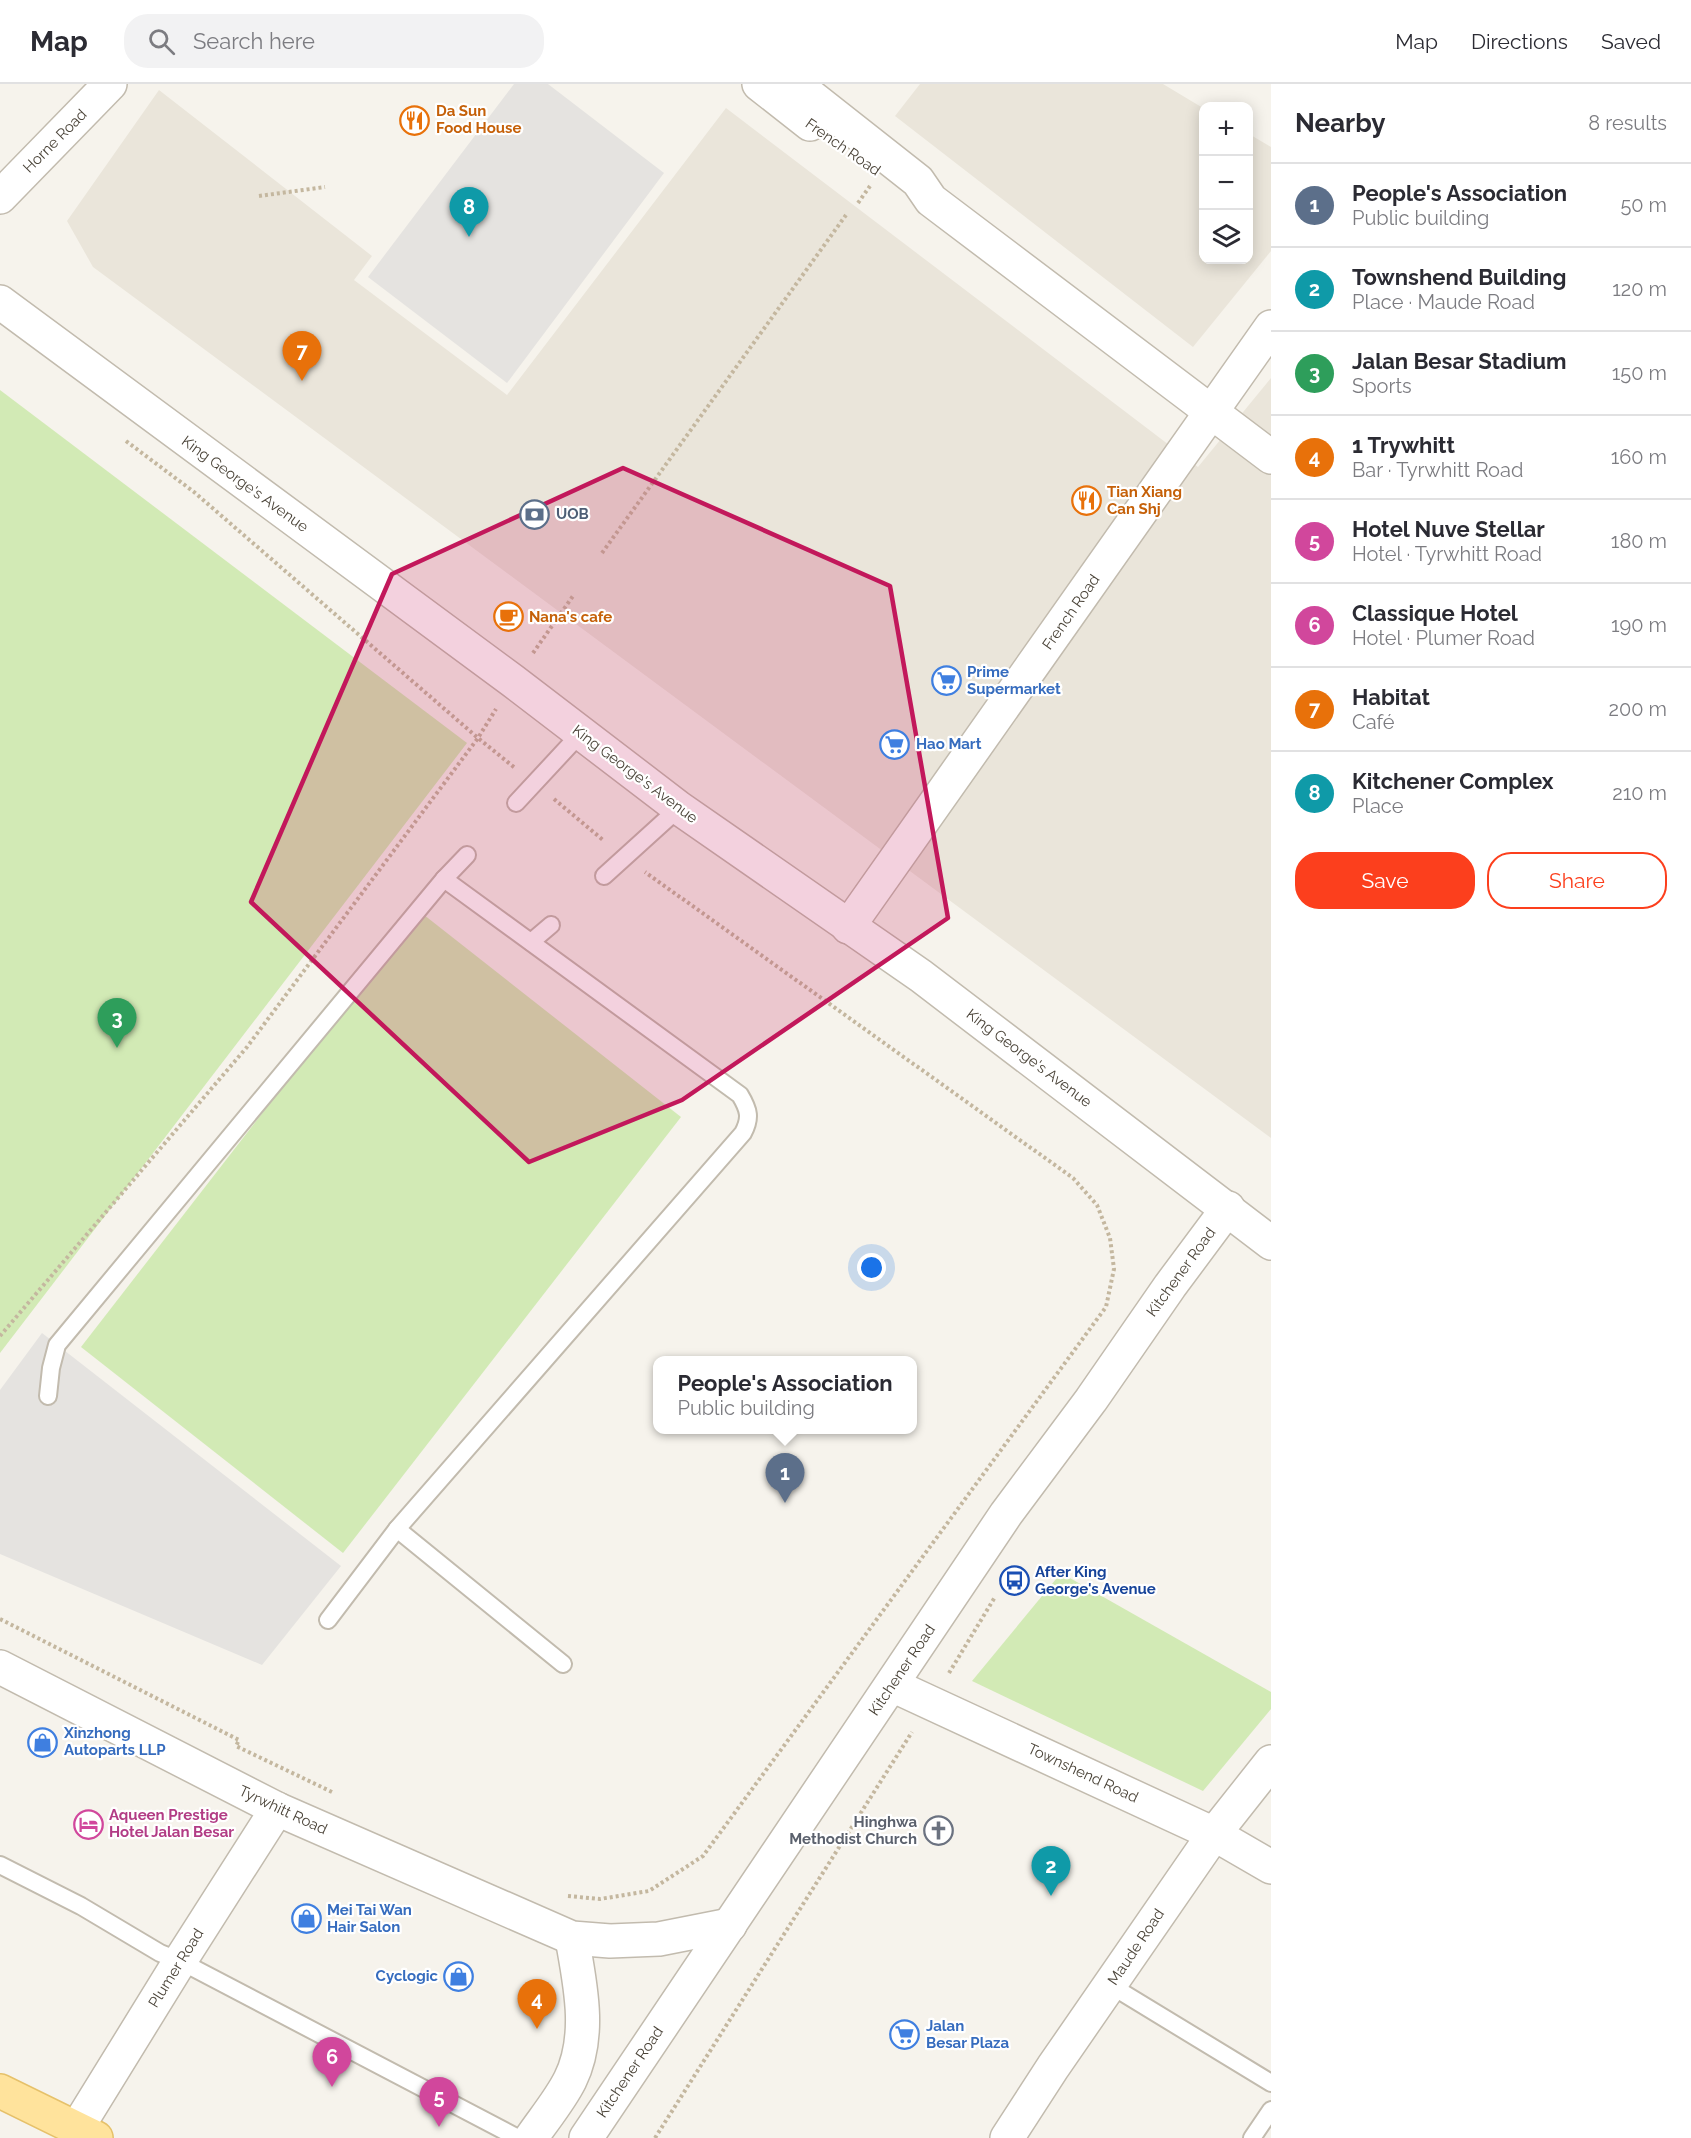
<!DOCTYPE html>
<html lang="en">
<head>
<meta charset="utf-8">
<style>
	:root { --surface:#fff; --page:#f2f2f3; --text:#2b2b33; --muted:#7c7c81; --line:#e1e1e2; --accent:#fc3f1d }
	body { margin:0; font-family:Raleway,sans-serif; background:var(--page); color:var(--text) }
	.controls { position:absolute; right:18px; top:18px; display:grid; overflow:hidden; border-radius:12px; box-shadow:0 3px 15px #0003 }
	.controls button { width:54px; height:54px; display:grid; place-items:center; padding:0; border:0; border-bottom:2px solid var(--line); background:var(--surface); color:var(--text); font:30px sans-serif }
	.you { position:absolute; left:872px; top:1184px; width:21px; height:21px; margin:-15px; border:4px solid #fff; border-radius:50%; background:#1a73e8; box-shadow:0 0 0 9px #1a73e833 }
	.badge { display:grid; place-items:center; width:39px; height:39px; border-radius:50%; background:var(--accent); color:#fff; font-size:20px; font-weight:700 }
	.pin { position:absolute; translate:-50% -50px; filter:drop-shadow(0 2px 3px #0008) }
	.pin::after { content:''; position:absolute; top:32px; width:21px; height:18px; background:inherit; clip-path:polygon(0 0,100% 0,50% 100%) }
	.popup { position:absolute; left:653px; top:1272px; width:264px; height:78px; box-sizing:border-box; display:grid; place-content:center; border-radius:12px; background:var(--surface); filter:drop-shadow(0 2px 4px #0005); font-size:20px; white-space:nowrap; color:var(--muted) }
	.popup b { font-size:22px; color:var(--text) }
	.popup::after { content:''; position:absolute; left:50%; top:100%; margin-left:-12px; border:12px solid transparent; border-top-color:var(--surface) }
	.list { margin:0; padding:0; list-style:none }
	h2 { display:flex; justify-content:space-between; align-items:center; height:78px; margin:0; padding:0 24px; font-size:26px }
	h2 small { font-size:20px; font-weight:400; color:var(--muted) }
	.list li { display:grid; grid-template-columns:39px 1fr auto; gap:18px; align-items:center; box-sizing:border-box; height:84px; padding:0 24px; border-top:2px solid var(--line) }
	.list b { display:block; font-size:22px; white-space:nowrap }
	.list p { margin:0; font-size:20px; white-space:nowrap; color:var(--muted) }
	.list em { font-size:20px; font-style:normal; color:var(--muted) }
	.actions { display:flex; gap:12px; padding:18px 24px }
	.actions a { flex:1; padding:14px 0; border:2px solid var(--accent); border-radius:24px; text-align:center; font-size:21px; color:var(--accent) }
	.actions .main { background:var(--accent); color:#fff }
	.icon { flex:none; width:33px; height:33px; fill:none; stroke:currentColor; stroke-width:2; stroke-linecap:round; stroke-linejoin:round }
	.map { position:relative; flex:none; width:1271px; height:2054px; overflow:hidden }
	header { display:flex; align-items:center; gap:36px; box-sizing:border-box; height:84px; padding:0 30px; background:var(--surface); border-bottom:2px solid var(--line) }
	header strong { font-size:28px }
	nav { display:flex; gap:33px; margin-inline-start:auto; font-size:21px }
	.search { width:420px; height:54px; background:var(--page); display:flex; align-items:center; gap:15px; box-sizing:border-box; padding:0 21px; border-radius:24px; color:var(--muted); font-size:22px }
	main { display:flex }
	aside { flex:1; background:var(--surface) }
	.map>svg:first-child { display:block }
</style>
</head>
<body>
<header>
<strong>Map</strong>
<div class="search"><svg class="icon" aria-label="search" viewBox="0 0 24 24"><circle cx="10" cy="10" r="6"/><path d="M15 15l6 6"/></svg>Search here</div>
<nav><a>Map</a><a>Directions</a><a>Saved</a></nav>
</header>
<main>
<div class="map">
<svg width="1271" height="2054" viewBox="0 0 1271 2054">
	<rect width="100%" height="100%" fill="#f6f3ec"/>
	<g fill="#eae5da">
		<polygon points="920,0 1163,0 1203,24 1204,176 1248,176 1249,50 1271,63 1271,167 1193,263 895,32"/>
		<polygon points="159,6 372,172 354,196 507,311 726,24 1198,383 1271,294 1271,1054 93,183 67,137"/>
	</g>
	<g fill="#d2eab5">
		<polygon points="0,306 467,659 0,1269"/>
		<polygon points="419,827 681,1033 343,1469 81,1263"/>
		<polygon points="1061,1489 1271,1608 1271,1625 1203,1707 972,1597"/>
	</g>
	<g fill="#e5e3e0">
		<polygon points="514,0 548,0 664,89 507,299 368,193"/>
		<polygon points="42,1249 341,1482 262,1581 0,1470 0,1306"/>
	</g>
	<g fill="none" stroke-linecap="round" stroke-linejoin="round">
		<defs>
			<g id="lane">
				<polyline points="516,719 581,649"/>
				<polyline points="604,792 679,724"/>
				<polyline points="531,858 551,841"/>
				<polyline points="48,1312 51,1284 57,1261 444,795 467,771"/>
				<polyline points="397,1445 563,1580"/>
				<path d="M 328,1536 L 397,1445 L 743,1049 C 751,1034 749,1026 740,1011 L 444,795"/>
				<polyline points="0,1781 81,1822 160,1869 180,1877 518,2054"/>
				<polyline points="1110,1901 1271,1999"/>
				<polyline points="1252,2054 1271,2026"/>
			</g>
			<g id="street">
				<polyline points="759,0 810,40"/>
				<polyline points="795,0 918,97 931,116 1271,373"/>
				<polyline points="0,113 110,0"/>
				<polyline points="0,218 513,597 679,724 921,892 1271,1159"/>
				<polyline points="848,843 1271,243"/>
				<polyline points="0,1583 277,1725 572,1854 610,1857 659,1855 730,1841"/>
				<polyline points="892,1601 1214,1750 1271,1783"/>
				<polyline points="77,2044 180,1877 277,1725"/>
				<path d="M 531,2054 C 544,2035 560,2016 570,1996 C 592,1952 580,1899 572,1854"/>
				<polyline points="586,2054 1006,1430 1091,1316 1170,1202 1228,1124"/>
				<polyline points="1007,2054 1053,1983 1214,1750 1271,1678"/>
			</g>
			<polyline id="primary" points="0,2007 96,2054"/>
		</defs>
		<use href="#lane" stroke="#c2bbae" stroke-width="20"/>
		<use href="#street" stroke="#c2bbae" stroke-width="36"/>
		<use href="#primary" stroke="#e6c16a" stroke-width="36"/>
		<g stroke="#c4b79f" stroke-width="4" stroke-dasharray="3 3" stroke-linecap="butt">
			<polyline points="259,112 325,103"/>
			<polyline points="858,119 870,102"/>
			<polyline points="126,357 194,408 478,654 515,684"/>
			<polyline points="602,469 846,131"/>
			<polyline points="533,569 573,512"/>
			<polyline points="554,715 603,756"/>
			<polyline points="0,1252 247,963 478,654 496,625"/>
			<polyline points="0,1535 239,1656 236,1662 332,1708"/>
			<polyline points="949,1589 995,1513"/>
			<polyline points="568,1812 600,1815 649,1807 703,1772 1106,1223 1114,1185 1110,1154 1097,1121 1073,1094 645,788"/>
			<polyline points="655,2054 912,1648"/>
		</g>
		<use href="#lane" stroke="#fff" stroke-width="16"/>
		<use href="#street" stroke="#fff" stroke-width="33"/>
		<use href="#primary" stroke="#ffe39c" stroke-width="33"/>
	</g>
	<path fill="#c2185b" fill-opacity="0.2" stroke="#c2185b" stroke-width="4.5" stroke-linejoin="round" d="M 623,384 L 890,502 L 948,834 L 682,1016 L 529,1078 L 251,818 L 392,490 Z"/>
	<defs>
		<symbol id="restaurant-ring" viewBox="-11 -11 22 22"><circle r="9.5" fill="#fff" stroke="#e8710a" stroke-width="1.5"/><path d="M-5-6h1v4h1v-4h1v4h1v-4h1v5L-1.5 .5V6h-2V.5L-5-1ZM5-6V6H3V1.5H1.5Q1.5-4 5-6Z" fill="#e8710a"/></symbol>
		<symbol id="bank-ring" viewBox="-11 -11 22 22"><circle r="9.5" fill="#fff" stroke="#5c6f8a" stroke-width="1.5"/><path d="M-6-4H6V4H-6ZM0-2.3a2.3 2.3 0 1 0 0 4.6a2.3 2.3 0 1 0 0-4.6Z" fill="#5c6f8a"/></symbol>
		<symbol id="cafe-ring" viewBox="-11 -11 22 22"><circle r="9.5" fill="#fff" stroke="#e8710a" stroke-width="1.5"/><path d="M-5.5-4.5H6V0H3Q3 3.5 0 3.5H-2.5Q-5.5 3.5-5.5 0ZM3-3.2v2h1.7v-2ZM-6 4.5H4V6H-6Z" fill="#e8710a"/></symbol>
		<symbol id="supermarket-ring" viewBox="-11 -11 22 22"><circle r="9.5" fill="#fff" stroke="#3f7fe0" stroke-width="1.5"/><path d="M-6-5.5h2.5l.6 2H6L4.5 2H-2.5L-4.4-4H-6ZM-1.5 3.2a1.3 1.3 0 1 0 .1 0ZM3 3.2a1.3 1.3 0 1 0 .1 0Z" fill="#3f7fe0"/></symbol>
		<symbol id="bus-ring" viewBox="-11 -11 22 22"><circle r="9.5" fill="#fff" stroke="#1a4fb4" stroke-width="1.5"/><path d="M-5-6H5V4H4V6H2V4H-2V6H-4V4H-5ZM-3.5-4V0h7V-4ZM-3.5 1.2v1.5H-2V1.2ZM2 1.2v1.5H3.5V1.2Z" fill="#1a4fb4"/></symbol>
		<symbol id="shop-ring" viewBox="-11 -11 22 22"><circle r="9.5" fill="#fff" stroke="#3f7fe0" stroke-width="1.5"/><path d="M-5-2.5h2.3a2.7 3.5 0 0 1 5.4 0H5L5.5 6h-11ZM-1.5-2.5h3a1.5 2.3 0 0 0-3 0Z" fill="#3f7fe0"/></symbol>
		<symbol id="hotel-ring" viewBox="-11 -11 22 22"><circle r="9.5" fill="#fff" stroke="#d1479c" stroke-width="1.5"/><path d="M-6-4.5h1.5V1H6V5H4.5V3h-9V5H-6ZM-4 0a1.8 1.8 0 1 1 3.6 0ZM.5 0V-2.5h3Q6-2.5 6 0Z" fill="#d1479c"/></symbol>
		<symbol id="church-ring" viewBox="-11 -11 22 22"><circle r="9.5" fill="#fff" stroke="#6b7280" stroke-width="1.5"/><path d="M-1.2-6h2.4v3.5h3.3v2.4h-3.3V6h-2.4V-.1h-3.3v-2.4h3.3Z" fill="#6b7280"/></symbol>
	</defs>
	<g fill-rule="evenodd">
		<use href="#restaurant-ring" x="398" y="20" width="33" height="33"/>
		<use href="#restaurant-ring" x="1070" y="400" width="33" height="33"/>
		<use href="#bank-ring" x="518" y="414" width="33" height="33"/>
		<use href="#cafe-ring" x="492" y="516" width="33" height="33"/>
		<use href="#supermarket-ring" x="930" y="580" width="33" height="33"/>
		<use href="#supermarket-ring" x="878" y="644" width="33" height="33"/>
		<use href="#bus-ring" x="998" y="1480" width="33" height="33"/>
		<use href="#shop-ring" x="26" y="1642" width="33" height="33"/>
		<use href="#hotel-ring" x="72" y="1724" width="33" height="33"/>
		<use href="#church-ring" x="922" y="1730" width="33" height="33"/>
		<use href="#shop-ring" x="290" y="1818" width="33" height="33"/>
		<use href="#shop-ring" x="442" y="1876" width="33" height="33"/>
		<use href="#supermarket-ring" x="888" y="1934" width="33" height="33"/>
	</g>
	<g text-anchor="middle" dominant-baseline="central" stroke-width="4.5" stroke-linejoin="round" paint-order="stroke">
		<g font-size="15" font-weight="bold" fill="#c56008" stroke="#fff" text-anchor="start">
			<text x="436" y="27">Da Sun<tspan x="436" dy="17">Food House</tspan></text>
			<text x="1107" y="408">Tian Xiang<tspan x="1107" dy="17">Can Shj</tspan></text>
			<text x="529" y="533">Nana's cafe</text>
		</g>
		<g font-size="15" fill="#4b4439" stroke="#fff">
			<text transform="translate(55 57) rotate(-45)">Horne Road</text>
			<text transform="translate(843 63) rotate(35)">French Road</text>
			<text transform="translate(245 400) rotate(36)">King George's Avenue</text>
			<text transform="translate(1071 528) rotate(-55)">French Road</text>
			<text transform="translate(635 690) rotate(37)">King George's Avenue</text>
			<text transform="translate(1029 974) rotate(37)">King George's Avenue</text>
			<text transform="translate(1181 1188) rotate(-54)">Kitchener Road</text>
			<text transform="translate(902 1586) rotate(-56)">Kitchener Road</text>
			<text transform="translate(1083 1689) rotate(25)">Townshend Road</text>
			<text transform="translate(283 1726) rotate(25)">Tyrwhitt Road</text>
			<text transform="translate(1136 1863) rotate(-56)">Maude Road</text>
			<text transform="translate(176 1884) rotate(-58)">Plumer Road</text>
			<text transform="translate(630 1988) rotate(-56)">Kitchener Road</text>
		</g>
		<g font-size="15" font-weight="bold" fill="#4e5e75" stroke="#fff" text-anchor="start">
			<text x="556" y="430">UOB</text>
		</g>
		<g font-size="15" font-weight="bold" fill="#366cbe" stroke="#fff" text-anchor="start">
			<text x="967" y="588">Prime<tspan x="967" dy="17">Supermarket</tspan></text>
			<text x="916" y="660">Hao Mart</text>
			<text x="64" y="1649">Xinzhong<tspan x="64" dy="17">Autoparts LLP</tspan></text>
			<text x="327" y="1826">Mei Tai Wan<tspan x="327" dy="17">Hair Salon</tspan></text>
			<text x="438" y="1892" text-anchor="end">Cyclogic</text>
			<text x="926" y="1942">Jalan<tspan x="926" dy="17">Besar Plaza</tspan></text>
		</g>
		<g font-size="15" font-weight="bold" fill="#164399" stroke="#fff" text-anchor="start">
			<text x="1035" y="1488">After King<tspan x="1035" dy="17">George's Avenue</tspan></text>
		</g>
		<g font-size="15" font-weight="bold" fill="#b23c85" stroke="#fff" text-anchor="start">
			<text x="109" y="1731">Aqueen Prestige<tspan x="109" dy="17">Hotel Jalan Besar</tspan></text>
		</g>
		<g font-size="15" font-weight="bold" fill="#5b616d" stroke="#fff" text-anchor="end">
			<text x="917" y="1738">Hinghwa<tspan x="917" dy="17">Methodist Church</tspan></text>
		</g>
	</g>
</svg>
<div class="controls">
<button>+</button>
<button>−</button>
<button><svg class="icon" aria-label="layers" viewBox="0 0 24 24"><path d="M12 4l9 5-9 5-9-5zM3 14l9 5 9-5"/></svg></button>
</div>
<div class="you"></div>
<div class="pin badge" style="left:785px;top:1419px;background:#5c6f8a">1</div>
<div class="popup"><b>People's Association</b>Public building</div>
<div class="pin badge" style="left:1051px;top:1812px;background:#0f9aa8">2</div>
<div class="pin badge" style="left:117px;top:964px;background:#2e9e5b">3</div>
<div class="pin badge" style="left:537px;top:1945px;background:#e8710a">4</div>
<div class="pin badge" style="left:439px;top:2043px;background:#d1479c">5</div>
<div class="pin badge" style="left:332px;top:2003px;background:#d1479c">6</div>
<div class="pin badge" style="left:302px;top:297px;background:#e8710a">7</div>
<div class="pin badge" style="left:469px;top:153px;background:#0f9aa8">8</div>
</div>
<aside>
<h2>Nearby<small>8 results</small></h2>
<ul class="list">
<li><span class="badge" style="background:#5c6f8a">1</span><div><b>People's Association</b><p>Public building</p></div><em>50 m</em></li>
<li><span class="badge" style="background:#0f9aa8">2</span><div><b>Townshend Building</b><p>Place · Maude Road</p></div><em>120 m</em></li>
<li><span class="badge" style="background:#2e9e5b">3</span><div><b>Jalan Besar Stadium</b><p>Sports</p></div><em>150 m</em></li>
<li><span class="badge" style="background:#e8710a">4</span><div><b>1 Trywhitt</b><p>Bar · Tyrwhitt Road</p></div><em>160 m</em></li>
<li><span class="badge" style="background:#d1479c">5</span><div><b>Hotel Nuve Stellar</b><p>Hotel · Tyrwhitt Road</p></div><em>180 m</em></li>
<li><span class="badge" style="background:#d1479c">6</span><div><b>Classique Hotel</b><p>Hotel · Plumer Road</p></div><em>190 m</em></li>
<li><span class="badge" style="background:#e8710a">7</span><div><b>Habitat</b><p>Café</p></div><em>200 m</em></li>
<li><span class="badge" style="background:#0f9aa8">8</span><div><b>Kitchener Complex</b><p>Place</p></div><em>210 m</em></li>
</ul>
<div class="actions"><a class="main">Save</a><a>Share</a></div>
</aside>
</main>
</body>
</html>
